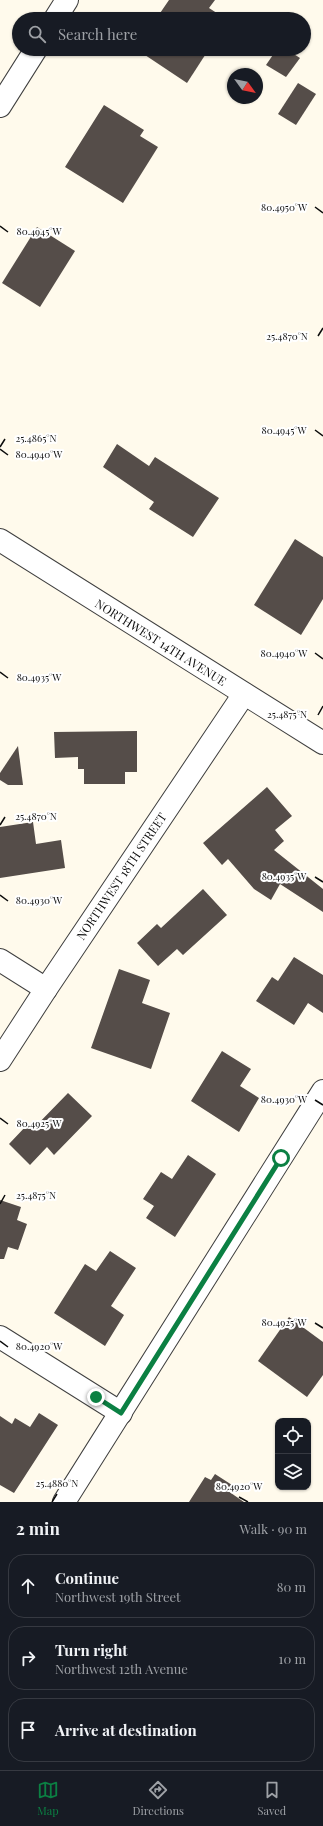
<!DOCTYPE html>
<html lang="en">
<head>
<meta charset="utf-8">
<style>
	:root { --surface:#171b24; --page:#20242c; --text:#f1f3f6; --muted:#9ea1a6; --line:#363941; --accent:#0b8043 }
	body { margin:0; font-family:"Playfair Display",serif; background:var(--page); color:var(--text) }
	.controls { position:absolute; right:12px; bottom:12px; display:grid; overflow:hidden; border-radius:8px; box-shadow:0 1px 3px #0004 }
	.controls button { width:36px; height:36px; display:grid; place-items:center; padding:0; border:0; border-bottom:1px solid var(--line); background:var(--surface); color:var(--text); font:20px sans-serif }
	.compass { position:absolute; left:227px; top:68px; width:36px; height:36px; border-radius:50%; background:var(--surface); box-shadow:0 1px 3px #0004; rotate:123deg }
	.stop { position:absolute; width:12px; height:12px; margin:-9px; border:3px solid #0b8043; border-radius:50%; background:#fff }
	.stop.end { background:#0b8043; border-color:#fff; box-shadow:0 1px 4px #0008 }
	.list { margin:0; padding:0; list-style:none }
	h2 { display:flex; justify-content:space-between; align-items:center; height:52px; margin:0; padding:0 16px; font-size:17px }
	h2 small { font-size:13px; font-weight:400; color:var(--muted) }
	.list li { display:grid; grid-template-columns:26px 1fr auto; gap:12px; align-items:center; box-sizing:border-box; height:64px; margin:0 8px 8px; padding:0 8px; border:1px solid var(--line); border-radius:16px }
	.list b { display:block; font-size:15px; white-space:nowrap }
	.list p { margin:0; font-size:13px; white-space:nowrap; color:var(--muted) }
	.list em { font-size:13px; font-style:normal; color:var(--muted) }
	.icon { flex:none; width:22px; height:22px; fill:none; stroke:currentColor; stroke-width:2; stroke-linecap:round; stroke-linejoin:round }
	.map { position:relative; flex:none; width:323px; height:1502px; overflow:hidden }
	.search { position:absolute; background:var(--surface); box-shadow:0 1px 3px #0004; left:12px; right:12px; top:12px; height:44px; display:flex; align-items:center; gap:10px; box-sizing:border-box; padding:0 14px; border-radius:22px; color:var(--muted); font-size:15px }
	.sheet { height:268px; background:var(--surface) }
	nav { display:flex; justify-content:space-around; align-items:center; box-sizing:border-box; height:56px; border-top:1px solid var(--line); background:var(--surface); font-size:11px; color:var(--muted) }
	nav a { display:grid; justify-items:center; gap:2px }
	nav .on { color:var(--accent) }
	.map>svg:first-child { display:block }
</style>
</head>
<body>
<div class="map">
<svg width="323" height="1502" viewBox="0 0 323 1502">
	<rect width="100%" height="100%" fill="#fffaec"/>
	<g fill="#554d49">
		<polygon points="169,0 215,0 209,8 226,19 156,19"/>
		<polygon points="136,49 209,49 187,83"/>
		<polygon points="277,49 286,49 300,58 286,77 266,65"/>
		<polygon points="298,83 316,94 296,125 278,114"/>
		<polygon points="104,105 144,130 140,136 158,147 123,203 65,167"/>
		<polygon points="37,227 75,251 40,307 2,283"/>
		<polygon points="117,444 149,466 155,457 219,498 193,537 149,509 154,502 103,467"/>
		<polygon points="295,539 323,557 323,599 301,635 254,605"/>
		<polygon points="137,731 137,772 125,772 125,784 84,784 84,769 78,769 78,757 55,758 54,732"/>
		<polygon points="18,746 23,785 8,785 0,780 0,773"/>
		<polygon points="267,787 292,816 275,830 284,841 274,850 323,889 323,912 280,884 271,900 254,889 228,859 222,865 203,843"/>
		<polygon points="33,822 36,844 61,840 65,868 0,878 0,827"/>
		<polygon points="203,889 227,915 183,955 177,949 158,966 137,943 157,924 161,928"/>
		<polygon points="294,957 323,975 323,1013 308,1003 294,1025 256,1001 272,977 278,981"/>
		<polygon points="119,969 150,980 142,1003 170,1013 151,1069 91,1048"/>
		<polygon points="222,1051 251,1069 240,1086 259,1098 239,1132 191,1101"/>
		<polygon points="68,1093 92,1116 54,1155 47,1147 30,1165 9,1144 27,1125 32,1130"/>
		<polygon points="188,1155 216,1174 175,1237 146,1218 154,1206 143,1199 161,1172 172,1179"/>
		<polygon points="0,1200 21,1207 17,1220 27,1224 18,1250 8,1247 4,1259 0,1259"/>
		<polygon points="110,1251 136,1268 111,1306 124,1315 105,1346 54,1313 85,1264 96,1271"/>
		<polygon points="289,1317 323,1342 323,1375 307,1397 258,1361"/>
		<polygon points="39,1413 58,1425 14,1493 0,1485 0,1416 12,1424 15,1418 30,1427"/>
		<polygon points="215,1474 232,1485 228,1491 244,1502 189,1502 205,1477 211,1480"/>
	</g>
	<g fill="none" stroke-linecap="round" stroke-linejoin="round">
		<defs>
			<g id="minor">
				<polyline points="55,19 67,0"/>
				<polyline points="0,106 36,49"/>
				<polyline points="0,960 46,989"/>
				<polyline points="0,1060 46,989 244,694"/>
				<polyline points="0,1337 121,1413"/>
				<polyline points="64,1502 323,1091"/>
			</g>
			<polyline id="tertiary" points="0,540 323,743"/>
		</defs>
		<use href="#minor" stroke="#3f3f3f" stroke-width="24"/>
		<use href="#tertiary" stroke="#3f3f3f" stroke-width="24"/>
		<use href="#minor" stroke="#fff" stroke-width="22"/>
		<use href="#tertiary" stroke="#fff" stroke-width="22"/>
	</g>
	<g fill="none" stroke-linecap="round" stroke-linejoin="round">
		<polyline stroke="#0b8043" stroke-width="5" points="96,1397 121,1413 281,1158"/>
	</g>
	<path fill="none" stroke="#0c0c0c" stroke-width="1.5" d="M 315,207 L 323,213M 0,226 L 8,232M 318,336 L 323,328M 315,430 L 323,436M 0,447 L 5,439M 0,449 L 8,455M 315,653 L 323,659M 0,672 L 8,678M 318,715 L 323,706M 0,825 L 5,817M 315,877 L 323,882M 0,895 L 8,901M 315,1100 L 323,1105M 0,1118 L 8,1124M 0,1204 L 5,1195M 315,1323 L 323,1328M 0,1341 L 8,1347M 239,1497 L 248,1502M 52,1502 L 57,1494"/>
	<g text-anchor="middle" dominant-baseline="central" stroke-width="4" stroke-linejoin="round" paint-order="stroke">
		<g font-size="12" fill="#0c0c0c" stroke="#fff">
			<text transform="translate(161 642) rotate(32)">NORTHWEST 14TH AVENUE</text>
			<text transform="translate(121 876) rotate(-56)">NORTHWEST 18TH STREET</text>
		</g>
	</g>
	<g font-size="10" text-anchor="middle" fill="#0c0c0c" stroke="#fff" stroke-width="4" stroke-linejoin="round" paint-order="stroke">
		<text x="284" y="211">80.4950°W</text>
		<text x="39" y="235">80.4945°W</text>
		<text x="287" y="340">25.4870°N</text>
		<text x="284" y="434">80.4945°W</text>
		<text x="36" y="442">25.4865°N</text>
		<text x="39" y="458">80.4940°W</text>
		<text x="284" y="657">80.4940°W</text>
		<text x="39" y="681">80.4935°W</text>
		<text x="287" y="718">25.4875°N</text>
		<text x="36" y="820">25.4870°N</text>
		<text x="284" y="880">80.4935°W</text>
		<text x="39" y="904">80.4930°W</text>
		<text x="284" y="1103">80.4930°W</text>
		<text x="39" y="1127">80.4925°W</text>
		<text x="36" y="1199">25.4875°N</text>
		<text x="284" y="1326">80.4925°W</text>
		<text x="39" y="1350">80.4920°W</text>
		<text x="57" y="1487">25.4880°N</text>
		<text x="239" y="1490">80.4920°W</text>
	</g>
</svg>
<div class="controls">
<button><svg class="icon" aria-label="locate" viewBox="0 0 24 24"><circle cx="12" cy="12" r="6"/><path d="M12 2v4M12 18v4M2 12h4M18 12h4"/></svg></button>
<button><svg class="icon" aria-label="layers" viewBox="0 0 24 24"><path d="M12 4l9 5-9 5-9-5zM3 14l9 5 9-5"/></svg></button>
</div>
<svg class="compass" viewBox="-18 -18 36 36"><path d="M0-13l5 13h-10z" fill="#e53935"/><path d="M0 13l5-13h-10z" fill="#9ea1a6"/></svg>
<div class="stop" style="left:281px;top:1158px"></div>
<div class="stop end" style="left:96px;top:1397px"></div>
<div class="search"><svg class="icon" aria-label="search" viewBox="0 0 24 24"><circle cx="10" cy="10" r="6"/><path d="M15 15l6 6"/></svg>Search here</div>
</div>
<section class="sheet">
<h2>2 min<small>Walk · 90 m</small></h2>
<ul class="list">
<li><svg class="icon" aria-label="ahead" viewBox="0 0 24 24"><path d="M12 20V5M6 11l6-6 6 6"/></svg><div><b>Continue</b><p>Northwest 19th Street</p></div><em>80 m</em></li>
<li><svg class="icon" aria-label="right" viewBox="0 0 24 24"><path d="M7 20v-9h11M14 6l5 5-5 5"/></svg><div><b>Turn right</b><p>Northwest 12th Avenue</p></div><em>10 m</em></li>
<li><svg class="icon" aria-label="arrive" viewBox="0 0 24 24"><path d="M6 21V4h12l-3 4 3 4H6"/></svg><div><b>Arrive at destination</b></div></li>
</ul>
</section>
<nav>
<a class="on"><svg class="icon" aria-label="map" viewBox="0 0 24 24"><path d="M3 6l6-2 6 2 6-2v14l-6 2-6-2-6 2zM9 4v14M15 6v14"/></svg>Map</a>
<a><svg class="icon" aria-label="directions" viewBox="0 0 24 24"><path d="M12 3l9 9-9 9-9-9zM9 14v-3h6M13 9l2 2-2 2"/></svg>Directions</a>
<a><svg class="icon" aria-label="saved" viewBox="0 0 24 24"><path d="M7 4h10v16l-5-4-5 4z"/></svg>Saved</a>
</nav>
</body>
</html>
